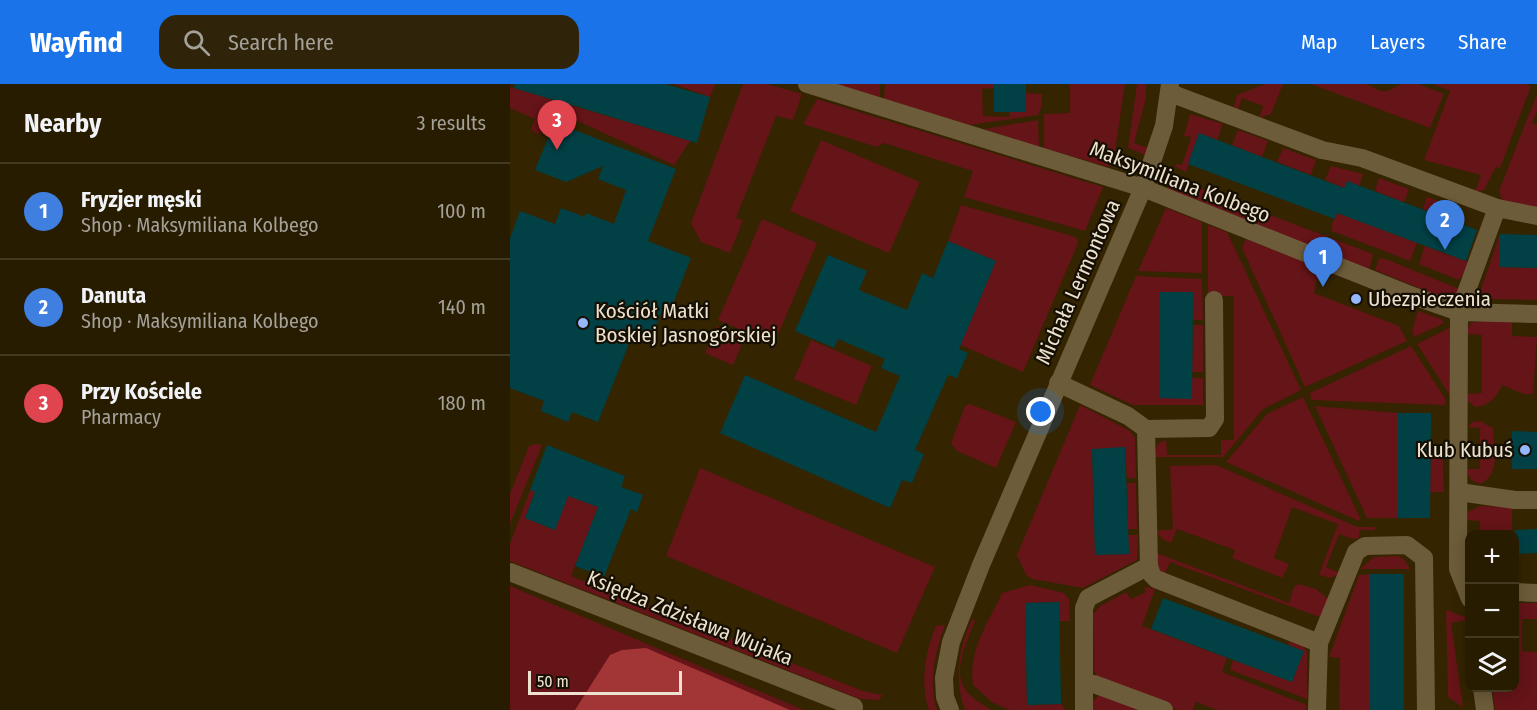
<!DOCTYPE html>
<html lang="en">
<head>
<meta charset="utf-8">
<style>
	:root { --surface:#271b00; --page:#2f240a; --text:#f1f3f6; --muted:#a4a199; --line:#433922; --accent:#1a73e8 }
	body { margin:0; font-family:"Fira Sans Condensed",sans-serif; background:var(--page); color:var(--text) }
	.controls { position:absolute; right:18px; bottom:18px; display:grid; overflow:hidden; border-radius:12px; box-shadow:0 3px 15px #0003 }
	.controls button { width:54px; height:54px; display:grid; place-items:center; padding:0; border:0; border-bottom:2px solid var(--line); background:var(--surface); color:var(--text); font:30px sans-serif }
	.scale { position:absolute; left:18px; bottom:15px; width:154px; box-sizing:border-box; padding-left:6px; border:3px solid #ece2cf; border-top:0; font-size:16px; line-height:21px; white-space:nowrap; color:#ece2cf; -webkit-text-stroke:4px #160f03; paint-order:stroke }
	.you { position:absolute; left:531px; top:328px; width:21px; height:21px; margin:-15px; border:4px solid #fff; border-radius:50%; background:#1a73e8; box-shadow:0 0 0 9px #1a73e833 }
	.badge { display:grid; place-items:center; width:39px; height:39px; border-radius:50%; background:var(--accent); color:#fff; font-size:20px; font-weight:700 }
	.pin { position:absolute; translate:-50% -50px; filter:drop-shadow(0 2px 3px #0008) }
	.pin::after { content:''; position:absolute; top:32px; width:21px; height:18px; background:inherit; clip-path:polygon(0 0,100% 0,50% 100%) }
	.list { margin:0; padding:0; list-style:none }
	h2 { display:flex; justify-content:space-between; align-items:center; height:78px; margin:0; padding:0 24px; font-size:26px }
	h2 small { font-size:20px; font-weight:400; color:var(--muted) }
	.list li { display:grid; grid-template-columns:39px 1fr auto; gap:18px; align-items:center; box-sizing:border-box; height:96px; padding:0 24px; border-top:2px solid var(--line) }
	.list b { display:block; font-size:22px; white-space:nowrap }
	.list p { margin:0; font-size:20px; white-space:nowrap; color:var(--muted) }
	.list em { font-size:20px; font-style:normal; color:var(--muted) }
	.icon { flex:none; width:33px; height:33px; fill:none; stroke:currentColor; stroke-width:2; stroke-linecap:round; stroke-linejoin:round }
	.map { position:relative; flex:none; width:1027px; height:626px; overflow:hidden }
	header { display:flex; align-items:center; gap:36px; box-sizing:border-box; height:84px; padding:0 30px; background:var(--accent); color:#fff }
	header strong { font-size:28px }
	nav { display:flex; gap:33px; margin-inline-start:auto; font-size:21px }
	.search { width:420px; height:54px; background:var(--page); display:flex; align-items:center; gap:15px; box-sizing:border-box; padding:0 21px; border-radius:18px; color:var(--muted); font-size:22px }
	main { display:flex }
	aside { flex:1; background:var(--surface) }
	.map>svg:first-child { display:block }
</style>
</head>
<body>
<header>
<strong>Wayfind</strong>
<div class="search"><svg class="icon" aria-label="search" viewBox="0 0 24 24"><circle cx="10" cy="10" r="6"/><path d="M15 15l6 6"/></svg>Search here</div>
<nav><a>Map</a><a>Layers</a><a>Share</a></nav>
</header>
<main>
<aside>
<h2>Nearby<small>3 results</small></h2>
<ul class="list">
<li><span class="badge" style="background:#3f7fe0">1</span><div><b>Fryzjer męski</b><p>Shop · Maksymiliana Kolbego</p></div><em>100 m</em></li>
<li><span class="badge" style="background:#3f7fe0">2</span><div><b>Danuta</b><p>Shop · Maksymiliana Kolbego</p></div><em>140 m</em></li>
<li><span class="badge" style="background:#e0444e">3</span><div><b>Przy Kościele</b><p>Pharmacy</p></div><em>180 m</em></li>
</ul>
</aside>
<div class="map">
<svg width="1027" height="626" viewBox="0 0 1027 626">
	<rect width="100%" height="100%" fill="#342400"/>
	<g fill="#651417">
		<polygon points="163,0 205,0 200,13"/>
		<polygon points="233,0 257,0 292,10 283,36 266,32 226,134 233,136 220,169 191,158 181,139"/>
		<polygon points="327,0 370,0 370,14"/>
		<polygon points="375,0 484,0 484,4 472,5 473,32 500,33 499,28 516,9 532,10 532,21 528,31 460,41 374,15"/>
		<polygon points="560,0 615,0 603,80 598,83 534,64 534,30 560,29"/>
		<polygon points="627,0 636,0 636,14 624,59 638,64 636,71 618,64"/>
		<polygon points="755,0 773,0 761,30 749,34 753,22 732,14 728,26 724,22 727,11"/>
		<polygon points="801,0 857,0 870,7 878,7 891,0 908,0 934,10 920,44"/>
		<polygon points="923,0 1016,0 1021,2 990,84 986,83 974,106 965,108 971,91 914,76 940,7"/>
		<polygon points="0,3 180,57 164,81 41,25 29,51 21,46 25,35 0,24"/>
		<polygon points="1027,10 1027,27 1022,39 1027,41 1027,127 994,121 989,107"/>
		<polygon points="307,15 593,103 575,147 454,113 463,87 374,59 367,63 293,40"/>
		<polygon points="680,30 713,40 707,56 689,49 676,88 666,83 666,80 672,81 681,53 674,52"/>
		<polygon points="528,36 529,63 474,45"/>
		<polygon points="728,46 758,57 752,73 722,61"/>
		<polygon points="311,56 410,98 379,169 280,127"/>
		<polygon points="773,64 806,76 801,91 767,78"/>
		<polygon points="821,82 853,90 849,102 837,97 834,104 815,96"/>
		<polygon points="661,93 747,126 741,139 666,110 657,104"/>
		<polygon points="869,94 899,105 894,118 865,107"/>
		<polygon points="917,113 945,123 940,136 913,125"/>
		<polygon points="451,121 566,153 568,159 513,288 450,261 486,177 438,157"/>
		<polygon points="656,124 692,138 692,189 628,187"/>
		<polygon points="752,128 863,170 859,186 747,141"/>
		<polygon points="827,129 907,159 900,177 822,147 822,140"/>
		<polygon points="252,135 307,159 264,260 208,236"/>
		<path d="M 698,141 L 717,148 L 791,306 L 753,325 L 713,373 L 644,373 C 645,363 647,359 656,356 L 657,371 L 711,371 L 711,356 L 724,356 L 724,212 L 698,212 Z"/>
		<polygon points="990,150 990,183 1027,184 1027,216 975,215 969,211"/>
		<polygon points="736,155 799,180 808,190 804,209 889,242 897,257 795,303 732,164"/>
		<polygon points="915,162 961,179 949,196 909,180"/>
		<polygon points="869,174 878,176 949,205 944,214 938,216 865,186"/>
		<polygon points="626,192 692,195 693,236 683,236 683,208 649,208 649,314 682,314 682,294 693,294 693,321 623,321 580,301"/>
		<polygon points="908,227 931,235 934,239 904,253 902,246"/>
		<path d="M 972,237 L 1002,237 L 1002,252 L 1027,253 L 1023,310 L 1014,310 L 992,301 C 987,313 979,322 965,323 L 958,317 L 956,310 L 972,309 L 972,251 L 955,250 L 961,239 Z"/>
		<polygon points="683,241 693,241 693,288 682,288"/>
		<polygon points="207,242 235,253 223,281 195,269"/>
		<polygon points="941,243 941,313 907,260"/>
		<polygon points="301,256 362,282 346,321 284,295"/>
		<polygon points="901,262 936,316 935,321 801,316 800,309"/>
		<polygon points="793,313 850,434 849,437 716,378 757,330"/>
		<polygon points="460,320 506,338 486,384 447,367 441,359 455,322"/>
		<polygon points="570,321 620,347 625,354 626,394 617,394 615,364 582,365 585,471 619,470 618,451 628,451 627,476 573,504 522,495 516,491 507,471"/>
		<polygon points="805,322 887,329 887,434 857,434"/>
		<path d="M 970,337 L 983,344 C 984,364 991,391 970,400 L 961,396 L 956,385 L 970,385 L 970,344 L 958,343 L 962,338 Z"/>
		<polygon points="26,360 32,361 0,440 0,410 19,362"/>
		<polygon points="921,362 932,362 934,408 920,408"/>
		<polygon points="706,381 847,443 865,443 865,446 850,446 849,454 842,455 829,450 816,483 830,489 821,494 809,491 828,440 782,423 764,474 779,480 772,494 722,474 725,466 667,445 661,459 652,455 646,447 663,445 660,382"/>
		<polygon points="190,384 425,483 387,569 156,472"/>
		<polygon points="617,399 626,399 627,445 618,445"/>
		<polygon points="20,406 25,408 15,434 44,446 58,412 88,423 61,492 353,607 373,611 368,616 350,615 0,477 0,460"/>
		<polygon points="970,422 998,423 1002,425 1002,446 991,446 990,450 970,450 970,437 955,436 958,428"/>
		<polygon points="646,469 779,519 784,503 788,500 806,505 818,515 812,534 660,478 654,491 649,487"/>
		<polygon points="888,472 894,475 900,485 850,485 864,473"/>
		<polygon points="860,490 860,626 829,626 830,574 819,573 849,491"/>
		<path d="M 520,501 L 554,509 L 559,515 L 560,537 L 549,537 L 548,518 L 515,519 L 517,621 L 551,620 L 556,626 L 499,626 L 482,618 L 463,601 C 458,567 478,539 492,509 Z"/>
		<polygon points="0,502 294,626 0,626"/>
		<polygon points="634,503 645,505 632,542 717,574 712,588 797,621 796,626 707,626 686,618 683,626 668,626 587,594 584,586 583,530 590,522 616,508 621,515 636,508"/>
		<polygon points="1005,519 1027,519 1027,535 1012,535 1012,567 1027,568 1027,626 985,626 982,604 1005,604"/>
		<polygon points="936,526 955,533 956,536 941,539 953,623 938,613"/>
		<path d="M 462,535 L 465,537 C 457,558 440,589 458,609 C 464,616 474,621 481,626 L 455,626 C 444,593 448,567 462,535 Z"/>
		<path d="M 435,541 C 425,570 418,596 427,626 L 419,626 C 410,599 415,568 426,542 Z"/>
		<polygon points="780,557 792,561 797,567 797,615 720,586 723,576 782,598 793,567 778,561"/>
		<polygon points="590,610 639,626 583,626 582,618"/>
	</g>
	<polygon fill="#a23535" points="136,564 280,626 65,626 100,571 112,566"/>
	<g fill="#014146">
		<polygon points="5,0 155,0 200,13 187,59 62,21 54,42 166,85 138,157 181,174 160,227 153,224 139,259 122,252 88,338 62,328 58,338 31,327 34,317 0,304 0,154 10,127 45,140 51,124 75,133 76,129 104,140 116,106 88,95 93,82 56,98 25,86 40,49 36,47 47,17 4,4"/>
		<rect x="484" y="0" width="32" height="28"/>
		<polygon points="689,49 834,104 837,97 967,146 956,177 827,129 825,135 678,80"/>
		<polygon points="990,150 1027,151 1027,184 989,183"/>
		<polygon points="438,157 486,177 449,265 458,269 453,280 447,294 438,291 405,366 414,370 402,399 392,396 380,424 210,349 235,291 366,348 390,292 371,284 375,275 328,255 324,264 285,247 318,171 357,187 349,206 397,226 412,189 423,194"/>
		<polygon points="649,208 683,208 682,315 649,314"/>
		<polygon points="887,329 921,329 920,434 887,434"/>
		<polygon points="1002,347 1027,348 1027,385 1002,385"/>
		<polygon points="37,361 115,392 111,403 133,411 127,428 121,425 94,493 65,482 88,423 58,412 45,446 15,434 25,408 20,406"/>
		<polygon points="615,363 619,470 585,471 582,365"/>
		<polygon points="1027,445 1027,469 1005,470 1005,446"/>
		<rect x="860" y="490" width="34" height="136"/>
		<polygon points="653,514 794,567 782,598 641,545"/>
		<polygon points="549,518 551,620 517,621 515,519"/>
	</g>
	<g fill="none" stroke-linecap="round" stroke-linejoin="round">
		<g stroke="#6d5c39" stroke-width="18">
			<polyline points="297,0 633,104 903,212 949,228 1027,230"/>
			<polyline points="660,9 812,66 852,74 987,124"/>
			<polyline points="548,299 618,332 636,345 699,344 705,335 704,216"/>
			<polyline points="949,408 1005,416 1027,416"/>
			<polyline points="639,482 642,491 646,495 809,559"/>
			<polyline points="0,488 344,623"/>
			<polyline points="1005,508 1027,509"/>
			<polyline points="960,515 948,485 949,228 987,124 1027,132"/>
			<polyline points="574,600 584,600 654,626"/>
			<polyline points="972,604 975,626"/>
			<polyline points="440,626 435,613 434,594 441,558 471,481 633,104 654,42 660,0"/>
			<polyline points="574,626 574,524 578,514 639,482 636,345"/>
			<polyline points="807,626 809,559 846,468 855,462 897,461 914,474 916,626"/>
		</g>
	</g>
	<g fill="#94b7fd" stroke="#160f03" stroke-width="2">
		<circle cx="846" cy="215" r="6"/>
		<circle cx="73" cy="239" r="6"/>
		<circle cx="1015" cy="366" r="6"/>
	</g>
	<g text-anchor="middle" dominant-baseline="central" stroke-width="4.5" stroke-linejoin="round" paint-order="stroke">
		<g font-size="21" fill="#ece2cf" stroke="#160f03">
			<text transform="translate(670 98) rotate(21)">Maksymiliana Kolbego</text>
			<text transform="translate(568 198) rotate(-66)">Michała Lermontowa</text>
			<text transform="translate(180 534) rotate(22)">Księdza Zdzisława Wujaka</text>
		</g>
		<g font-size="21" fill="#ece2cf" stroke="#160f03" text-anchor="start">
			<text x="858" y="215">Ubezpieczenia</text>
			<text x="85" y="227">Kościół Matki<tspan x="85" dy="24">Boskiej Jasnogórskiej</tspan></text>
			<text x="1003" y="366" text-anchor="end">Klub Kubuś</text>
		</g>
	</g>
</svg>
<div class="controls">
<button>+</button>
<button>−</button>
<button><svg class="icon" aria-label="layers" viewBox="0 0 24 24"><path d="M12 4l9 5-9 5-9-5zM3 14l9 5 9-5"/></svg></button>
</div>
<div class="scale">50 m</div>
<div class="you"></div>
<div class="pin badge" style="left:813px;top:203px;background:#3f7fe0">1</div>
<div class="pin badge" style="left:935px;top:166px;background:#3f7fe0">2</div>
<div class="pin badge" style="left:47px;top:66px;background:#e0444e">3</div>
</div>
</main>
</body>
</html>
